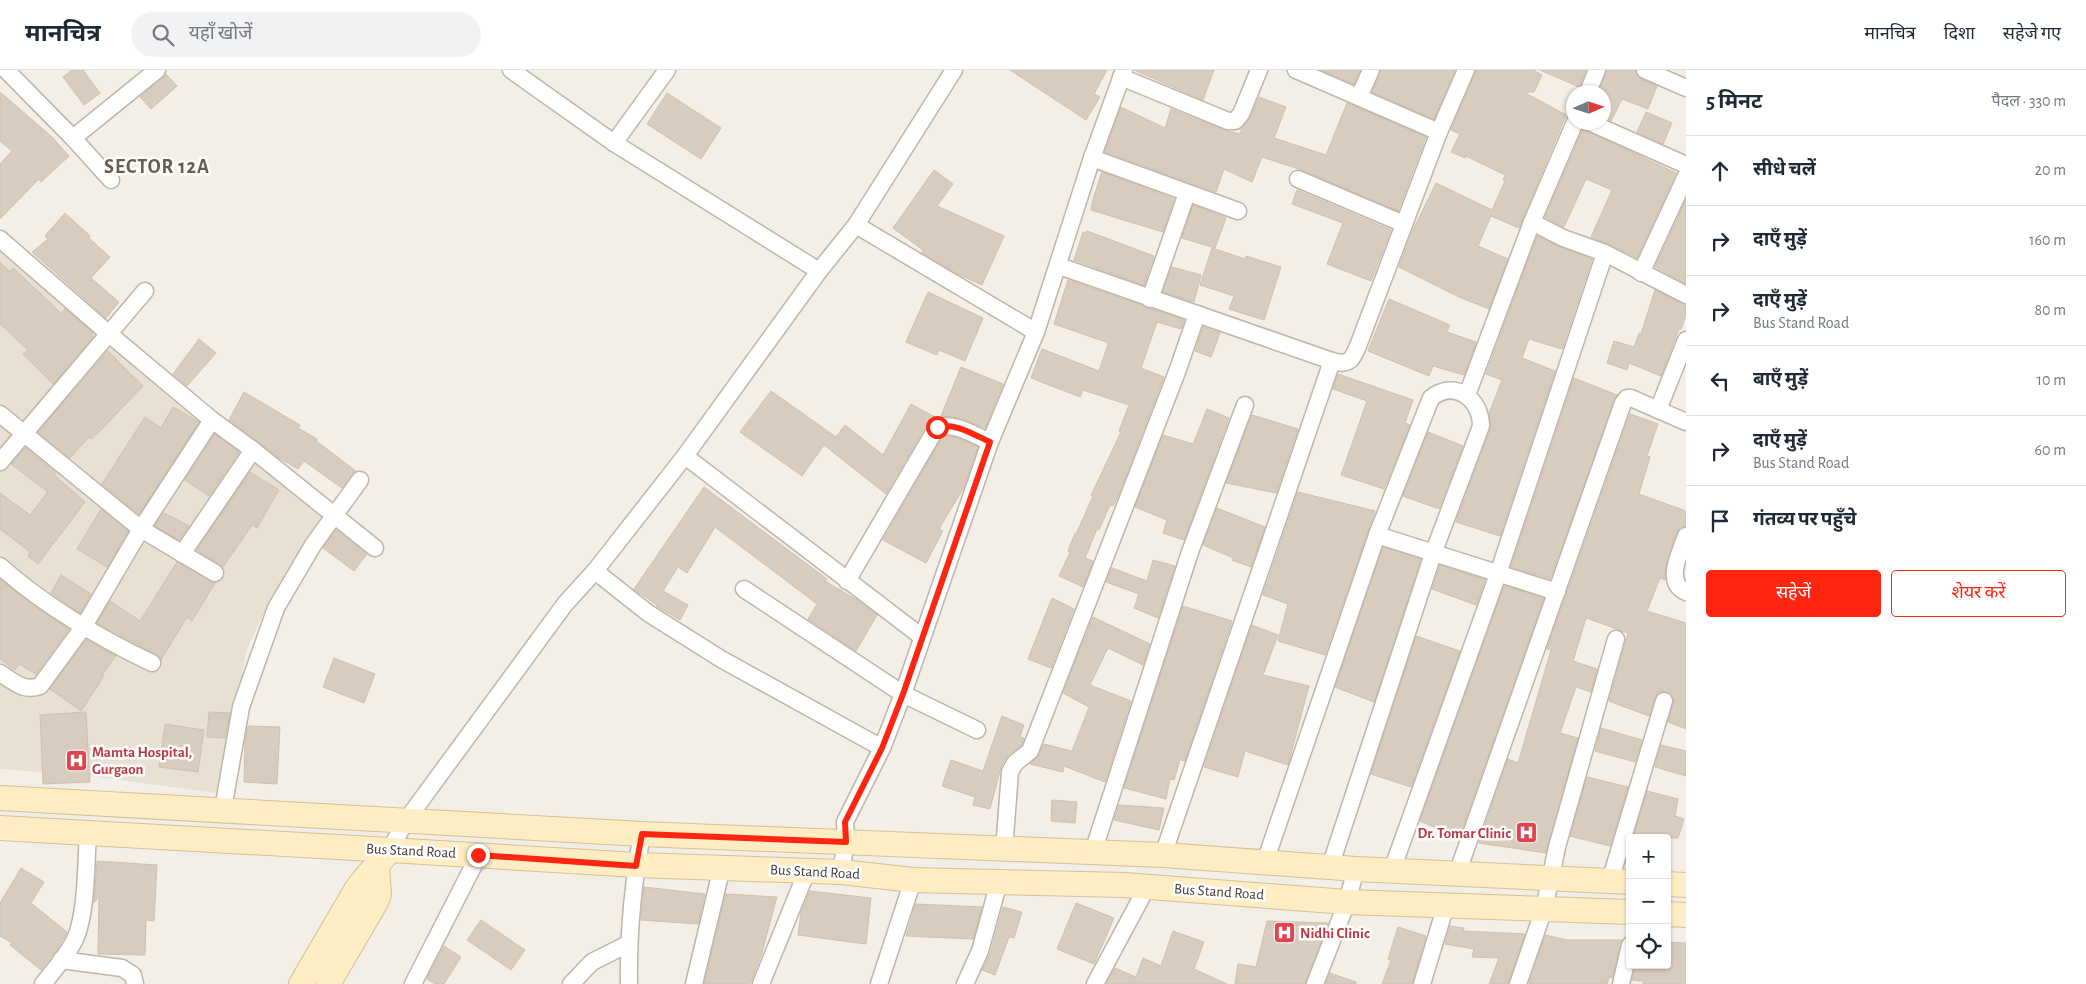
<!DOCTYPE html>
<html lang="hi">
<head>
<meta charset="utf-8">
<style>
	:root { --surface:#fff; --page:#f2f2f3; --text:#1f2937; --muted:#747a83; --line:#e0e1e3; --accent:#ff2611 }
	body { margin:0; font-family:"Alegreya Sans","Noto Sans Devanagari",sans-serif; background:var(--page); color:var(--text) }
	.controls { position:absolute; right:15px; bottom:15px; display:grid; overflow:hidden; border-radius:5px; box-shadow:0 1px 4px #0004 }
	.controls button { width:45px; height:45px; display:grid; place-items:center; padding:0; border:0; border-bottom:1px solid var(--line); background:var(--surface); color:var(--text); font:25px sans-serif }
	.compass { position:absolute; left:1566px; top:15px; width:45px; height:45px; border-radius:50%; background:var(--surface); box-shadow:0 1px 4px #0004; rotate:87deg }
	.stop { position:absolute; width:15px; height:15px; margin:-11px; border:4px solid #ff2611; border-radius:50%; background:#fff }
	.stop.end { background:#ff2611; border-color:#fff; box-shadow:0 1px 5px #0008 }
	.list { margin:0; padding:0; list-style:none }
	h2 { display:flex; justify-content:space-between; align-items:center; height:65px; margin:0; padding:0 20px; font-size:21px }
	h2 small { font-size:16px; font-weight:400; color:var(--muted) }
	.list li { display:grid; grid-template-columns:32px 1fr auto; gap:15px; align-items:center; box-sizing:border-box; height:70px; padding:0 20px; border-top:1px solid var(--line) }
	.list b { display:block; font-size:19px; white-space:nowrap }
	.list p { margin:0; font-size:16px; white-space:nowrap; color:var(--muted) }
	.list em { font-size:16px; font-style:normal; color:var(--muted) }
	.actions { display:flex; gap:10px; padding:15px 20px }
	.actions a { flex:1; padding:11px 0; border:1px solid var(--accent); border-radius:5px; text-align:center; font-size:18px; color:var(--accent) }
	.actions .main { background:var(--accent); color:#fff }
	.icon { flex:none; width:28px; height:28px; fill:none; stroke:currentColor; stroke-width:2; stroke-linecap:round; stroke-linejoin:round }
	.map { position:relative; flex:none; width:1686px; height:914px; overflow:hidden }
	header { display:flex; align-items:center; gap:30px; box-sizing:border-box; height:70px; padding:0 25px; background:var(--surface); border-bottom:1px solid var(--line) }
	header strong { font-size:24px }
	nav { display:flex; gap:28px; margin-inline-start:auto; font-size:18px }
	.search { width:350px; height:45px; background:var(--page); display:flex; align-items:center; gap:12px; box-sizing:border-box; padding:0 18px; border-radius:28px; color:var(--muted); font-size:19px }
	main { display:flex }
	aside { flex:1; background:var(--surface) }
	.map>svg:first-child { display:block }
</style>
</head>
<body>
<header>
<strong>मानचित्र</strong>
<div class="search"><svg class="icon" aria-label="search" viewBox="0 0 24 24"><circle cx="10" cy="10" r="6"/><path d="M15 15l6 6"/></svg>यहाँ खोजें</div>
<nav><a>मानचित्र</a><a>दिशा</a><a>सहेजे गए</a></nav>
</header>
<main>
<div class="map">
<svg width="1686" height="914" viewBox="0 0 1686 914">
	<rect width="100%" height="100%" fill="#f3eee6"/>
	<polygon fill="#e8e0d3" points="0,174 118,283 163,319 329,446 287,500 259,553 246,582 222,724 99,707 0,699"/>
	<g fill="#d8ccbe" stroke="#d0c1ae">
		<polygon points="72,0 83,0 100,23 84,35 63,7"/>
		<polygon points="1010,0 1107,0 1094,24 1100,27 1086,50"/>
		<polygon points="1134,0 1214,0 1203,30"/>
		<polygon points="1321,0 1360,0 1354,14"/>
		<polygon points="1381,0 1455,0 1434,49 1372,22"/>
		<polygon points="1476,0 1533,0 1542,5 1534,22 1524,22 1566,45 1519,158 1491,146 1478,176 1508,189 1489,239 1459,227 1399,197 1412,162 1436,113 1492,140 1505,111 1503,110 1505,105 1466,86 1465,88 1451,82 1460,64 1451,60"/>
		<polygon points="1540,0 1586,0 1579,17"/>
		<polygon points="1607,0 1635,0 1637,5 1641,9 1657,16 1648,39 1622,29 1611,51 1604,47 1604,22 1599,22"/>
		<polygon points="166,4 177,16 151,39 140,27"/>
		<polygon points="0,22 51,66 69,86 41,112 39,109 0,149 0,94 12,81 0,71"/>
		<polygon points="667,23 721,58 701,89 647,54"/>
		<polygon points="1259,27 1286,37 1274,68 1326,85 1347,33 1426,67 1398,141 1305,101 1262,87 1252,112 1224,99 1216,122 1105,82 1121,37 1165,58 1171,39 1224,60 1240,64 1242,58 1250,48"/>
		<polygon points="1646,42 1672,53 1663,74 1637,62"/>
		<polygon points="1583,59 1676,103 1637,188 1609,174 1591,167 1612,120 1586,109 1564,157 1545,147"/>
		<polygon points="934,100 953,114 937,136 1004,166 982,215 958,204 922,183 923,180 893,158"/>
		<polygon points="1102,102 1174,129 1163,162 1091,140 1093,129"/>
		<polygon points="1297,120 1391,160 1371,211 1327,194 1343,153 1292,134"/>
		<polygon points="1686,130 1686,214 1655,197"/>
		<polygon points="1193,135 1226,148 1215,178 1182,168"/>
		<polygon points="65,143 90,166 89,168 110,187 91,208 119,232 106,248 32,182 48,169 45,166"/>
		<polygon points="1087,161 1154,186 1144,215 1074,190 1083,162 1086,163"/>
		<polygon points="1537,166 1560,177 1592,189 1562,279 1529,269 1522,288 1555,301 1500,466 1456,452 1490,360 1489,343 1502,310 1486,304"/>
		<polygon points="1212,178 1245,189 1246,186 1281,197 1264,250 1229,239 1234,226 1200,215"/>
		<polygon points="0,192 10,202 13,198 61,243 65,239 93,263 91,266 93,267 53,314 23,284 28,280 0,254"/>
		<polygon points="1172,197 1201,205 1194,232 1163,222"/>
		<polygon points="1068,210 1184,250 1181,259 1157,252 1141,298 1164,307 1117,429 1113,436 1110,435 1099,460 1097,459 1085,488 1093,491 1083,517 1059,506 1070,482 1068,481 1075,463 1076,464 1093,426 1091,425 1121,362 1119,361 1129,335 1083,320 1080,327 1031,308 1042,279 1099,301 1108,274 1106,272 1054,254"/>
		<polygon points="1655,220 1686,235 1686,245 1681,259 1679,259 1661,306 1629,293 1627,300 1607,293 1614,271 1634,277 1639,263 1641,264"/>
		<polygon points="928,222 983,248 965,291 939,280 937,285 906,272"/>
		<polygon points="1389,229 1450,255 1447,262 1476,272 1464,305 1433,296 1429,306 1368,281"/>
		<polygon points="1203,257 1220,263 1211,287 1195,281"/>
		<polygon points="199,269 216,283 187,316 173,304"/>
		<polygon points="108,281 143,316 101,360 91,369 89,367 70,388 38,362"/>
		<polygon points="961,297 1003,314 985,358 961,348 941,346"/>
		<polygon points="1338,304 1413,330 1405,353 1410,355 1384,419 1341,405 1367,331 1333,319"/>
		<polygon points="1574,308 1617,325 1550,509 1511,497"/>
		<polygon points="771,321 836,367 845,355 883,385 911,334 935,347 928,352 886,424 824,375 802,406 740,362"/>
		<polygon points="244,322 300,355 298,358 317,369 316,371 356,401 342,418 304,391 298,399 279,388 229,350"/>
		<polygon points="173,337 199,352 139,444 102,414 145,347 161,358"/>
		<polygon points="1207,339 1229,348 1184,470 1163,463 1167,450 1135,437 1163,365 1193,374"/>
		<polygon points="1630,344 1658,354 1647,386 1650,387 1639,424 1686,441 1686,456 1680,458 1677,462 1666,494 1665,510 1660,508 1647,541 1686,553 1686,659 1668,652 1674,629 1667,622 1661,621 1657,624 1649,646 1609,631 1628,563 1586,548 1573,591 1597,599 1591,622 1576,617 1560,663 1578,668 1546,783 1479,773 1508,689 1518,693 1551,580 1547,579"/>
		<polygon points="1252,345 1298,359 1276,423 1226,413"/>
		<polygon points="1428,362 1463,376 1439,439 1403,426"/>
		<polygon points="215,364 239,382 209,426 185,410"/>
		<polygon points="943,366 955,367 978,377 963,419 939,459 943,461 926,493 883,470"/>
		<polygon points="25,378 56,403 54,405 85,432 38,494 28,486 30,482 0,459 0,423 30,445 48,422 11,394"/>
		<polygon points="250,402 279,420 257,458 252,455 223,497 197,480"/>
		<polygon points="704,417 827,509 825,511 857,530 877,545 856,581 808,549 817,534 715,457 687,503 678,497 663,521 688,535 680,550 656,536 657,535 634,519"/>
		<polygon points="1298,422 1375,441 1325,585 1278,571 1288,534 1263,525"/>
		<polygon points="1217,438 1265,457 1251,497 1232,490 1233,488 1203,475"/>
		<polygon points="101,439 128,461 107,497 77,479"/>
		<polygon points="164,443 189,456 179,470 155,456"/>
		<polygon points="336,460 367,484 354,501 323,478"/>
		<polygon points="1383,477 1421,489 1374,632 1335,617"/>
		<polygon points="1153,490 1175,496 1158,548 1134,538 1139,524 1106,512 1112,498 1147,511"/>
		<polygon points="177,492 215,513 192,551 187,547 161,590 156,584 97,553 110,531 140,551"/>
		<polygon points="1440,495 1485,510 1476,535 1432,519"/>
		<polygon points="61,505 91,524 80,543 51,523"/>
		<polygon points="0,509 28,532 69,559 36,604 19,594 15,600 0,589"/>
		<polygon points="1504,516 1544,528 1459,768 1420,751"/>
		<polygon points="1052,528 1074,539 1051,598 1028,589"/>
		<polygon points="1183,536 1232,551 1185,691 1180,690 1174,710 1170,709 1166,729 1124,718"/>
		<polygon points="1093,547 1150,574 1143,595 1108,578 1090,615 1131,631 1105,712 1064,696 1063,702 1030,694 1039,685 1044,674 1072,681 1089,637 1063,623"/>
		<polygon points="1252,555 1278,565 1263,605 1309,616 1288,695 1245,681 1238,707 1204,697"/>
		<polygon points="1416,566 1460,581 1411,717 1371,704"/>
		<polygon points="86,570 116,586 102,605 104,606 81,641 50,619"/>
		<polygon points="334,588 375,604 364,633 323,617"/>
		<polygon points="86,642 90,712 43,714 40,645"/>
		<polygon points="209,642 230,643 225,668 207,667"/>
		<polygon points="1002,646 1024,655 1020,667 1024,668 1022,675 1008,685 1001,697 990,739 973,735 975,727 942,716 951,690 983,701"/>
		<polygon points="165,654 204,660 198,702 159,697"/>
		<polygon points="248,656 280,657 277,714 244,712 245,670"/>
		<polygon points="1601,658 1642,670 1635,692 1595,681"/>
		<polygon points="1661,675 1686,681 1686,706 1655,697"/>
		<polygon points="1587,707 1628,717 1610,776 1570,766"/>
		<polygon points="1647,721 1678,729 1675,746 1684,749 1678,768 1633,768"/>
		<polygon points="1052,730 1077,732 1075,753 1051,751"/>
		<polygon points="1119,735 1164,738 1159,760 1114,750"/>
		<polygon points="97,791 157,795 154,851 146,850 145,885 98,884 99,826 94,833"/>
		<polygon points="21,798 44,812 31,833 67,862 58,878 41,900 10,875 12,873 0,866 0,833"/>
		<polygon points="644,817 705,824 698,854 641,850"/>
		<polygon points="810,821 871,828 866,874 798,865 801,843"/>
		<polygon points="726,824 777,827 761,886 750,914 704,914"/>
		<polygon points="1076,833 1114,848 1094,894 1057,879"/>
		<polygon points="916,834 982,837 973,869 906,866"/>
		<polygon points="1003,837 1022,842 1014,868 1009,867 995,905 982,900 990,884"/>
		<polygon points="481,850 525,880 511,900 467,870"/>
		<polygon points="1267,851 1328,853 1305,914 1235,914 1238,894 1256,897"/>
		<polygon points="1450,856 1464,858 1463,861 1525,864 1508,914 1489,914 1499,888 1472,887 1474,879 1445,874"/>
		<polygon points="1398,857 1426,866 1412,914 1382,914 1391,890 1388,889"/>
		<polygon points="1173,861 1204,872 1194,899 1227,914 1106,914 1115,898 1136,907 1143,888 1161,896"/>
		<polygon points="1545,865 1567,870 1622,870 1612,908 1609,907 1607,914 1529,914"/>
		<polygon points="1667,872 1686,873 1686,914 1643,914 1643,911 1632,910 1636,895 1667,895"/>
		<polygon points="444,876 461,887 444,914 435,914 427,909"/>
		<polygon points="1330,903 1356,912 1356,914 1326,914"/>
	</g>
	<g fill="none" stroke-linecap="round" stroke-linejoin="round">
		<defs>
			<g id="street">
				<polyline points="6,0 73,68 111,110"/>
				<polyline points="511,0 614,73 819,201"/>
				<polyline points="1296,0 1439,62"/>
				<polyline points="1645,0 1686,18"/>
				<polyline points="1121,7 1228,51 1235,51 1241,44 1259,0"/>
				<polyline points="1588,22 1597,0"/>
				<polyline points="1359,27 1371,0"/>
				<polyline points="1589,52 1686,95"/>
				<polyline points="73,68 157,0"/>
				<polyline points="614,73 667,0"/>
				<polyline points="1092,88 1238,141"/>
				<polyline points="1298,109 1404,154"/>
				<polyline points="1532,152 1563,168 1605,183 1686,225"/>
				<polyline points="856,155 1036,262"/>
				<polyline points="0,169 108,263 212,350 253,380 375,478"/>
				<path d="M 1059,196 L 1332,291 C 1349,296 1352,290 1358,276 L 1439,62 L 1466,0"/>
				<polyline points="1641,203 1686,106"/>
				<polyline points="1150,229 1187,123"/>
				<polyline points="1467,325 1532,152 1575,52"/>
				<polyline points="1658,340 1686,270"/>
				<polyline points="0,344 141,459 215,503"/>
				<polyline points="685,386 922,567"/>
				<polyline points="0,392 145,221"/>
				<polyline points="1377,465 1557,522"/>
				<path d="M 1686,466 C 1680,483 1664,512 1686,522"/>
				<polyline points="182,484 253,380"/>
				<path d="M 0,496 C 42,534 101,569 152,593"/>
				<polyline points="595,501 648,543 721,589 882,678"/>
				<path d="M 847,511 L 937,357 C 955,352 974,365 990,372"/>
				<polyline points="744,519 903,624 977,660"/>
				<path d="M 0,603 C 14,612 24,622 40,616 L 84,556 L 141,459 L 212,350"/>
				<polyline points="223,739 241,637 276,538 313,475 360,410"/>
				<polyline points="390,780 405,752 565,534 595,501 685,386 819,201 856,155 954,0"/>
				<polyline points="1004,780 1010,702 1015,693 1030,681 1177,302 1197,244"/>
				<polyline points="1093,782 1190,482 1245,335"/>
				<polyline points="1163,785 1332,291"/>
				<path d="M 1265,792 L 1377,465 L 1431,328 C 1455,309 1481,329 1481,356 L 1433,484 L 1330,797"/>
				<polyline points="1392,800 1498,504 1605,183"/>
				<polyline points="841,802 846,771 845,752 882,678 903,624 990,372 1036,262 1092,88 1124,0"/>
				<polyline points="1457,804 1623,333 1627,328 1631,328 1686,352"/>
				<polyline points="1610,811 1664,631"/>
				<polyline points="61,890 122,898 133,905 135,914"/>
				<path d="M 43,914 C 53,901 65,888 73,873 C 87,849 86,791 88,762"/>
				<polyline points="413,914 479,785"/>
				<polyline points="571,914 592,892 628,874"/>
				<path d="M 629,914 C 628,864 633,814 642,764"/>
				<polyline points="694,914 722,797"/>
				<polyline points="761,914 807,801"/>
				<polyline points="879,914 913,810"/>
				<polyline points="965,914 980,881 999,812"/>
				<polyline points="1095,914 1147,817"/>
				<polyline points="1315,914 1347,832 1356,799"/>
				<polyline points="1422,914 1446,835"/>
				<polyline points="1518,914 1544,839 1557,777 1616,569"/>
				<polyline points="1621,914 1630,875"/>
			</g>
			<g id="secondary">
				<polyline points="0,728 642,764 1163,785 1356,799 1630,812"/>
				<polyline points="0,758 390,780 636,795 841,802 913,810 1124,815 1347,832 1630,842"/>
				<polyline points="1667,814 1686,815"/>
				<polyline points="1667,844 1686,845"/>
				<path d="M 301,914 L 356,820 C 366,805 379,794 390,780"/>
				<polyline points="328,914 376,832 379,824 377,797"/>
			</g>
		</defs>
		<use href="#street" stroke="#bfb5a8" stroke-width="19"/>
		<use href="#secondary" stroke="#d5c094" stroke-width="26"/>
		<use href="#street" stroke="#fff" stroke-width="16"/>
		<use href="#secondary" stroke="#ffedc4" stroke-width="24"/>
	</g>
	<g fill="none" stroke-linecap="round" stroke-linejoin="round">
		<path stroke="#ff2611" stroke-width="6" d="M 478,785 L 636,796 L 642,764 L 846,772 L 845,752 L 882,678 L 903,624 L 990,372 C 974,365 955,352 937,357"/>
	</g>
	<defs>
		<symbol id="hospital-square" viewBox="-11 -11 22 22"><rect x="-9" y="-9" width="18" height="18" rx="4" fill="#e0444e" stroke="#fff"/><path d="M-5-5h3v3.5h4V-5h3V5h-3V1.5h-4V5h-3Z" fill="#fff"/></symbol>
	</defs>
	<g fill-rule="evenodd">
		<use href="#hospital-square" x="64" y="678" width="25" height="25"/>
		<use href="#hospital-square" x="1514" y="750" width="25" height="25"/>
		<use href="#hospital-square" x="1272" y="850" width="25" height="25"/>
	</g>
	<g text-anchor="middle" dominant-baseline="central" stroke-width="5" stroke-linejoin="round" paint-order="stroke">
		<g font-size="15" font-weight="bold" fill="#be3a42" stroke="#fff" text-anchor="start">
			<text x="92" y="682">Mamta Hospital,<tspan x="92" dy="17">Gurgaon</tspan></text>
			<text x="1511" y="763" text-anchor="end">Dr. Tomar Clinic</text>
			<text x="1300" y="863">Nidhi Clinic</text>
		</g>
		<g font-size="15" fill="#463e35" stroke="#fff">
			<text transform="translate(411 781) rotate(3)">Bus Stand Road</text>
			<text transform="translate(815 802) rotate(3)">Bus Stand Road</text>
			<text transform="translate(1219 822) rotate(4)">Bus Stand Road</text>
		</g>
		<g font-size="20" font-weight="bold" letter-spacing="1" fill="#695b4c" stroke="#fff">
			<text x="157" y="97">SECTOR 12A</text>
		</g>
	</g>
</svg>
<div class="controls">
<button>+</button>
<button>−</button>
<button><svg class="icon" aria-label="locate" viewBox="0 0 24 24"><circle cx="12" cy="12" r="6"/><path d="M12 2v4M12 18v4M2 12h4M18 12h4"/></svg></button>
</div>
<svg class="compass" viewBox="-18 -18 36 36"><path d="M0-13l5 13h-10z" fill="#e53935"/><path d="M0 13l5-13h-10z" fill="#747a83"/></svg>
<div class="stop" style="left:937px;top:357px"></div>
<div class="stop end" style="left:478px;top:785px"></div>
</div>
<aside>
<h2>5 मिनट<small>पैदल · 330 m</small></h2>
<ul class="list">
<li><svg class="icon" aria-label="ahead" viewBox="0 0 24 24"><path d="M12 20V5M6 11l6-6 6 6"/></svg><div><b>सीधे चलें</b></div><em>20 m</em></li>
<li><svg class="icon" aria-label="right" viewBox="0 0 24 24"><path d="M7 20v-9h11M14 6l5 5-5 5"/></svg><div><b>दाएँ मुड़ें</b></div><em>160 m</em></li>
<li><svg class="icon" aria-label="right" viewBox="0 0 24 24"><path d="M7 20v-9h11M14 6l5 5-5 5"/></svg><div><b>दाएँ मुड़ें</b><p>Bus Stand Road</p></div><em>80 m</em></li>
<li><svg class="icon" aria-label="left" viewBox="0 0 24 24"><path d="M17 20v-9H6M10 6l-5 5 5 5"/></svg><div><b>बाएँ मुड़ें</b></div><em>10 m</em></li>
<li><svg class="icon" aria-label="right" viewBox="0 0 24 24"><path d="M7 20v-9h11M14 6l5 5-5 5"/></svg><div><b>दाएँ मुड़ें</b><p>Bus Stand Road</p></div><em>60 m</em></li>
<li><svg class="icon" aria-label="arrive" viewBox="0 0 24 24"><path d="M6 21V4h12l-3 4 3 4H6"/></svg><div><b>गंतव्य पर पहुँचे</b></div></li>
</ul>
<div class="actions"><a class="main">सहेजें</a><a>शेयर करें</a></div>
</aside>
</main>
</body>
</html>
